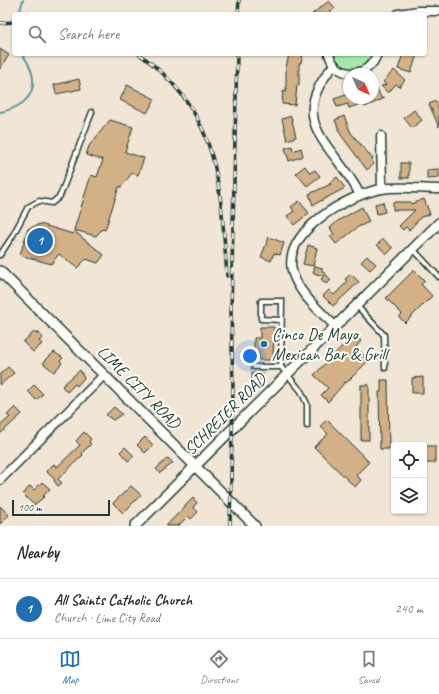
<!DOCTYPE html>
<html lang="en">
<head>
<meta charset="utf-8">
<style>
	:root { --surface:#fff; --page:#f7f7f7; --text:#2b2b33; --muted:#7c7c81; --line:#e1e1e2; --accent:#1f6fb2 }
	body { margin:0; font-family:Caveat,sans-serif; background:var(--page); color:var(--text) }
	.controls { position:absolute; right:12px; bottom:12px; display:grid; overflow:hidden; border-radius:4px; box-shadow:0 1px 3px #0004 }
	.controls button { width:36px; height:36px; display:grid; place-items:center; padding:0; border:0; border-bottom:1px solid var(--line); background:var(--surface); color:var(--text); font:20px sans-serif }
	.compass { position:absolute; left:343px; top:68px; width:36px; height:36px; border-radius:50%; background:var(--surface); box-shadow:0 1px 3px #0004; rotate:135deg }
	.scale { position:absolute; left:12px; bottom:10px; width:98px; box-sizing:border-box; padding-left:4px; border:2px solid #1f3d34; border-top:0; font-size:11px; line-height:14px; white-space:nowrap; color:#1f3d34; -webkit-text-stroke:3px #fdfcf7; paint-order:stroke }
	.you { position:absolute; left:250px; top:356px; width:14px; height:14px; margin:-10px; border:3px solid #fff; border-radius:50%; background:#1a73e8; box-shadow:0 0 0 6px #1a73e833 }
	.badge { display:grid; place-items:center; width:26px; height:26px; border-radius:50%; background:var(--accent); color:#fff; font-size:13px; font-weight:700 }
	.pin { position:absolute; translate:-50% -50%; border:2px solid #fff; box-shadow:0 1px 4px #0006 }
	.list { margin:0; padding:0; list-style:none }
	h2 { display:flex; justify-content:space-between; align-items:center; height:52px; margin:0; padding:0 16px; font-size:17px }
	h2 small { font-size:13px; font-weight:400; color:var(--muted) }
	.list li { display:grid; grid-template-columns:26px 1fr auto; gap:12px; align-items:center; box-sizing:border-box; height:60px; padding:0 16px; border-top:1px solid var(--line) }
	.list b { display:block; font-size:15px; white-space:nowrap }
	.list p { margin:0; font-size:13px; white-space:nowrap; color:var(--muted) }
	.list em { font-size:13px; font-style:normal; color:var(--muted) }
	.icon { flex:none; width:22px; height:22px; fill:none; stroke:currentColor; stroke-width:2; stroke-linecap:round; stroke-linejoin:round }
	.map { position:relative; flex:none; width:439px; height:526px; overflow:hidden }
	.search { position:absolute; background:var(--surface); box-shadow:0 1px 3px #0004; left:12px; right:12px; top:12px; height:44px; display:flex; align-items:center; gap:10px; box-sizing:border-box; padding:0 14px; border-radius:4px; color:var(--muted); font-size:15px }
	.sheet { height:112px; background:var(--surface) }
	nav { display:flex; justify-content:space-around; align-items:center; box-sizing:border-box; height:56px; border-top:1px solid var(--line); background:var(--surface); font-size:11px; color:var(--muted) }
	nav a { display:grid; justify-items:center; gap:2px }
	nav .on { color:var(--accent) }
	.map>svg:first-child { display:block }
</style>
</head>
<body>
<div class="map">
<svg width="439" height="526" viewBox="0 0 439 526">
	<rect width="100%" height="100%" fill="#f1e5d5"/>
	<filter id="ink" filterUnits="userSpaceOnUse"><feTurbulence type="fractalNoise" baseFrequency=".025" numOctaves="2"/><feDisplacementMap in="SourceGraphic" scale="8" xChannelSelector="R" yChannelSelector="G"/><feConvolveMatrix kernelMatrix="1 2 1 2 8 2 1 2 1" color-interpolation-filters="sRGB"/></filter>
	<g filter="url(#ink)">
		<path fill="#a7e7af" stroke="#639272" d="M 332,54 L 373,54 C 365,76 342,73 332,54 Z"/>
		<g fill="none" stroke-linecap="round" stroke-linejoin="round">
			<g stroke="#5a959b" stroke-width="2">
				<polyline points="19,14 23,0"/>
				<path d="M 0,112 C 35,105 42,81 22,54"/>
			</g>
		</g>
		<g fill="#d4b086" stroke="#1f3d34">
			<polygon points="329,1 335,8 327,14 312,14"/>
			<polygon points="0,49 9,55 0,69"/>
			<polygon points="289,54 303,54 301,63 299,63 299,85 297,85 295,105 282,104 283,91 286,92 286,68"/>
			<polygon points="403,54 417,54 411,73 398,69"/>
			<polygon points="394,70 405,80 399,87 396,84 388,93 381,86 386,85 383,82"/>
			<polygon points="79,79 81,89 56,94 54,85"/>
			<polygon points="127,85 155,99 147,113 120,100"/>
			<polygon points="377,88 381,98 385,98 365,107 363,103 349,108 348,104 337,107 334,99 349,94 349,98 373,98 373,90"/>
			<polygon points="436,101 439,109 439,127 429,104"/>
			<polygon points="414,110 422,120 412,128 404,118"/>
			<polygon points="291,116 296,137 287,140 282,119"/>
			<polygon points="344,116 351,133 373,159 371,160 374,164 367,170 341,135 335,120"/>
			<polygon points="110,120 133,127 125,152 144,158 138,175 132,173 121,187 119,187 105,230 102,229 96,236 74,230 91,175 97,177 103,160 86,155 89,146"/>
			<polygon points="292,146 293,151 301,148 303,156 289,161 285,148"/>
			<rect x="401" y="163" width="8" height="15"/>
			<polygon points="305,166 310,173 315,170 320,176 307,186 296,173"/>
			<polygon points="439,169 439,178 427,179 427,170"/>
			<polygon points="337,177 345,188 313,205 309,194 331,184 329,183"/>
			<polygon points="424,199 430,214 421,217 409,230 406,227 403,230 399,226 415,210 393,210 393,202 411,202 411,204"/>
			<polygon points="299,201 309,213 294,225 287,216 294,211 291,207"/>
			<polygon points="383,202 385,212 377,214 375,204"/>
			<polygon points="362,207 369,222 358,227 336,244 330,236 334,234 330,228 339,220"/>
			<polygon points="40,224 73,234 74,231 104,255 98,263 86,259 77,268 59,254 51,264 20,255 28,229"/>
			<polygon points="269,237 284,243 280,255 274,253 271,261 261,257"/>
			<polygon points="383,239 393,248 387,254 377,245"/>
			<polygon points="308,245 317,248 313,266 303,264"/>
			<polygon points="367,256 376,264 370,270 361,262"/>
			<polygon points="315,266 322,268 322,270 331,280 326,284 321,279 324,276 313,273"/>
			<polygon points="414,270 425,281 421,284 432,296 405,323 399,317 402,314 386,298"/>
			<polygon points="351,274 359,282 333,306 323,296 329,290 334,295 347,282 345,279"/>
			<polygon points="260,327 274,327 273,360 259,360 259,351 254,351 254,338 260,338"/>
			<polygon points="34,332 36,334 38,332 43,338 39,341 42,344 33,352 23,342"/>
			<polygon points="354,334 361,341 356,347 369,360 346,383 345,382 328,402 321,395 328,388 314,375"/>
			<polygon points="54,352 63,358 60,361 62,363 54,372 43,363"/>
			<polygon points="8,367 14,373 0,385 0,374"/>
			<polygon points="80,370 84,378 77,386 75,384 67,392 62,386"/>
			<polygon points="252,373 263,373 262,385 252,385"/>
			<polygon points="423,377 423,393 412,393 412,378"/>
			<polygon points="381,380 388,380 389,449 380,449 379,392 381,392"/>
			<polygon points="34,385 43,394 36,400 28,391"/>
			<rect x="361" y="385" width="8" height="55"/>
			<polygon points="15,407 22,414 0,434 0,426 10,417 7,415"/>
			<polygon points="114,407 122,414 113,420 106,415"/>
			<polygon points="327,420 369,462 356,475 361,480 355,487 314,447 328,434 320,426"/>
			<polygon points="84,432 91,439 89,442 91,444 82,453 83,455 58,479 62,483 58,486 54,481 55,480 46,471 54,464 57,467 80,445 76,441"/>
			<polygon points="145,437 153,445 145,453 137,445"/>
			<polygon points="424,446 435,446 435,463 426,463"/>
			<polygon points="125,447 134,456 128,461 120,452"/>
			<polygon points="168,458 173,463 160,473 156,469"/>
			<polygon points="42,482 50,489 43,496 44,497 34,505 23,494 30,486 34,490"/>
			<polygon points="131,486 141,495 123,513 113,503"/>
			<polygon points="193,498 197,503 193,507 198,512 191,519 188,516 178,526 166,526"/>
			<polygon points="0,506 9,515 0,524"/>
		</g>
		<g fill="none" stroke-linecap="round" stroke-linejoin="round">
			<defs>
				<g id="service">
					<polyline points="413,249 439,277"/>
					<polyline points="0,255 12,237 28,207 39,201 52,203 60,196 92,112"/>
					<polyline points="357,306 384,335 385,368"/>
					<polyline points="281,320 261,319 261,301 282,301 281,367 301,391 307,404 307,426"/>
					<polyline points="254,367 281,367"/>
				</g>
				<g id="minor">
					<polyline points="398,14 418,11 439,11"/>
					<path d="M 329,54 C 336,80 369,79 377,54"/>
					<path d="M 334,65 C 283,124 336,145 360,195"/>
					<polyline points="381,136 382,189"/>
					<path d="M 335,326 C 320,311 300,295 293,274 C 279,233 348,195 381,189 C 400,186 420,189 439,189"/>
					<polyline points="0,480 104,375"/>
				</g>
				<g id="tertiary">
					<polyline points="0,271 255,526"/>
					<polyline points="135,526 439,223"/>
				</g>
			</defs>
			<use href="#service" stroke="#1f3d34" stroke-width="7"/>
			<use href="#minor" stroke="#1f3d34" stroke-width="11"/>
			<use href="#tertiary" stroke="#1f3d34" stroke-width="12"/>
			<use href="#service" stroke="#fdfcf7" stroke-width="4"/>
			<use href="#minor" stroke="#fdfcf7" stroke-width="8"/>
			<use href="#tertiary" stroke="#fdfcf7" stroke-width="9"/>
			<defs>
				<g id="rail">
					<polyline points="238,14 239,0"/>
					<polyline points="0,23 14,22"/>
					<path d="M 139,54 C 221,112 220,186 227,276"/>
					<polyline points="230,526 233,387 231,311 237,54"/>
				</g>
			</defs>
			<use href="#rail" stroke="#1f3d34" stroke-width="3.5"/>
			<use href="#rail" stroke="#fdfcf7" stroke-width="2" stroke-dasharray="6" stroke-linecap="butt"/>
		</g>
	</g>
	<circle fill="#1f6fb2" stroke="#fdfcf7" stroke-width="1.5" cx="264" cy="344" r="4"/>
	<g text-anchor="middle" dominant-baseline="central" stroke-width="4" stroke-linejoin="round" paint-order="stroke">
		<g font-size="17" fill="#1f3d34" stroke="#fdfcf7" text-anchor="start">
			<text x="272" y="334">Cinco De Mayo<tspan x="272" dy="20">Mexican Bar &amp; Grill</tspan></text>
		</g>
		<g font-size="17" fill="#1f3d34" stroke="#fdfcf7">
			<text transform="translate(139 387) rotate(45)">LIME CITY ROAD</text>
			<text transform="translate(225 414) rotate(-45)">SCHREIER ROAD</text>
		</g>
	</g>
</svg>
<div class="controls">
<button><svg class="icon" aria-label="locate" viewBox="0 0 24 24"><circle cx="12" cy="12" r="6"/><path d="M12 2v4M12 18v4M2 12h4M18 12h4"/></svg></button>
<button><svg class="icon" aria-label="layers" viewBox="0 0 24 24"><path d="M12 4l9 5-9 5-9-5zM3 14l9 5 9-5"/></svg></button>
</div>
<svg class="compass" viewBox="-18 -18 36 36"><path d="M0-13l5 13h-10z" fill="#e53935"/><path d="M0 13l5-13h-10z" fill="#7c7c81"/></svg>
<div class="scale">100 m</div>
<div class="you"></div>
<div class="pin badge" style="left:40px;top:241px">1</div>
<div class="search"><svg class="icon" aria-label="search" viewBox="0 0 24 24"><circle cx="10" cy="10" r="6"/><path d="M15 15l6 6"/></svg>Search here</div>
</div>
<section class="sheet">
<h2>Nearby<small></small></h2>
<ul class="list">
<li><span class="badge">1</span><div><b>All Saints Catholic Church</b><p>Church · Lime City Road</p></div><em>240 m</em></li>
</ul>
</section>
<nav>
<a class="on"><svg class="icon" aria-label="map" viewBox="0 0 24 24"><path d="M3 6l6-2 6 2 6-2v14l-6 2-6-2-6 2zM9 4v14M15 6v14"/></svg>Map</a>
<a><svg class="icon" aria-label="directions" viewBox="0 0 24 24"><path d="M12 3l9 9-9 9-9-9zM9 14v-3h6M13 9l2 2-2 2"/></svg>Directions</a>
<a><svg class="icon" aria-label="saved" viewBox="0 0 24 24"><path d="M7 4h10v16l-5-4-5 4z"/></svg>Saved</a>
</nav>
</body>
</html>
